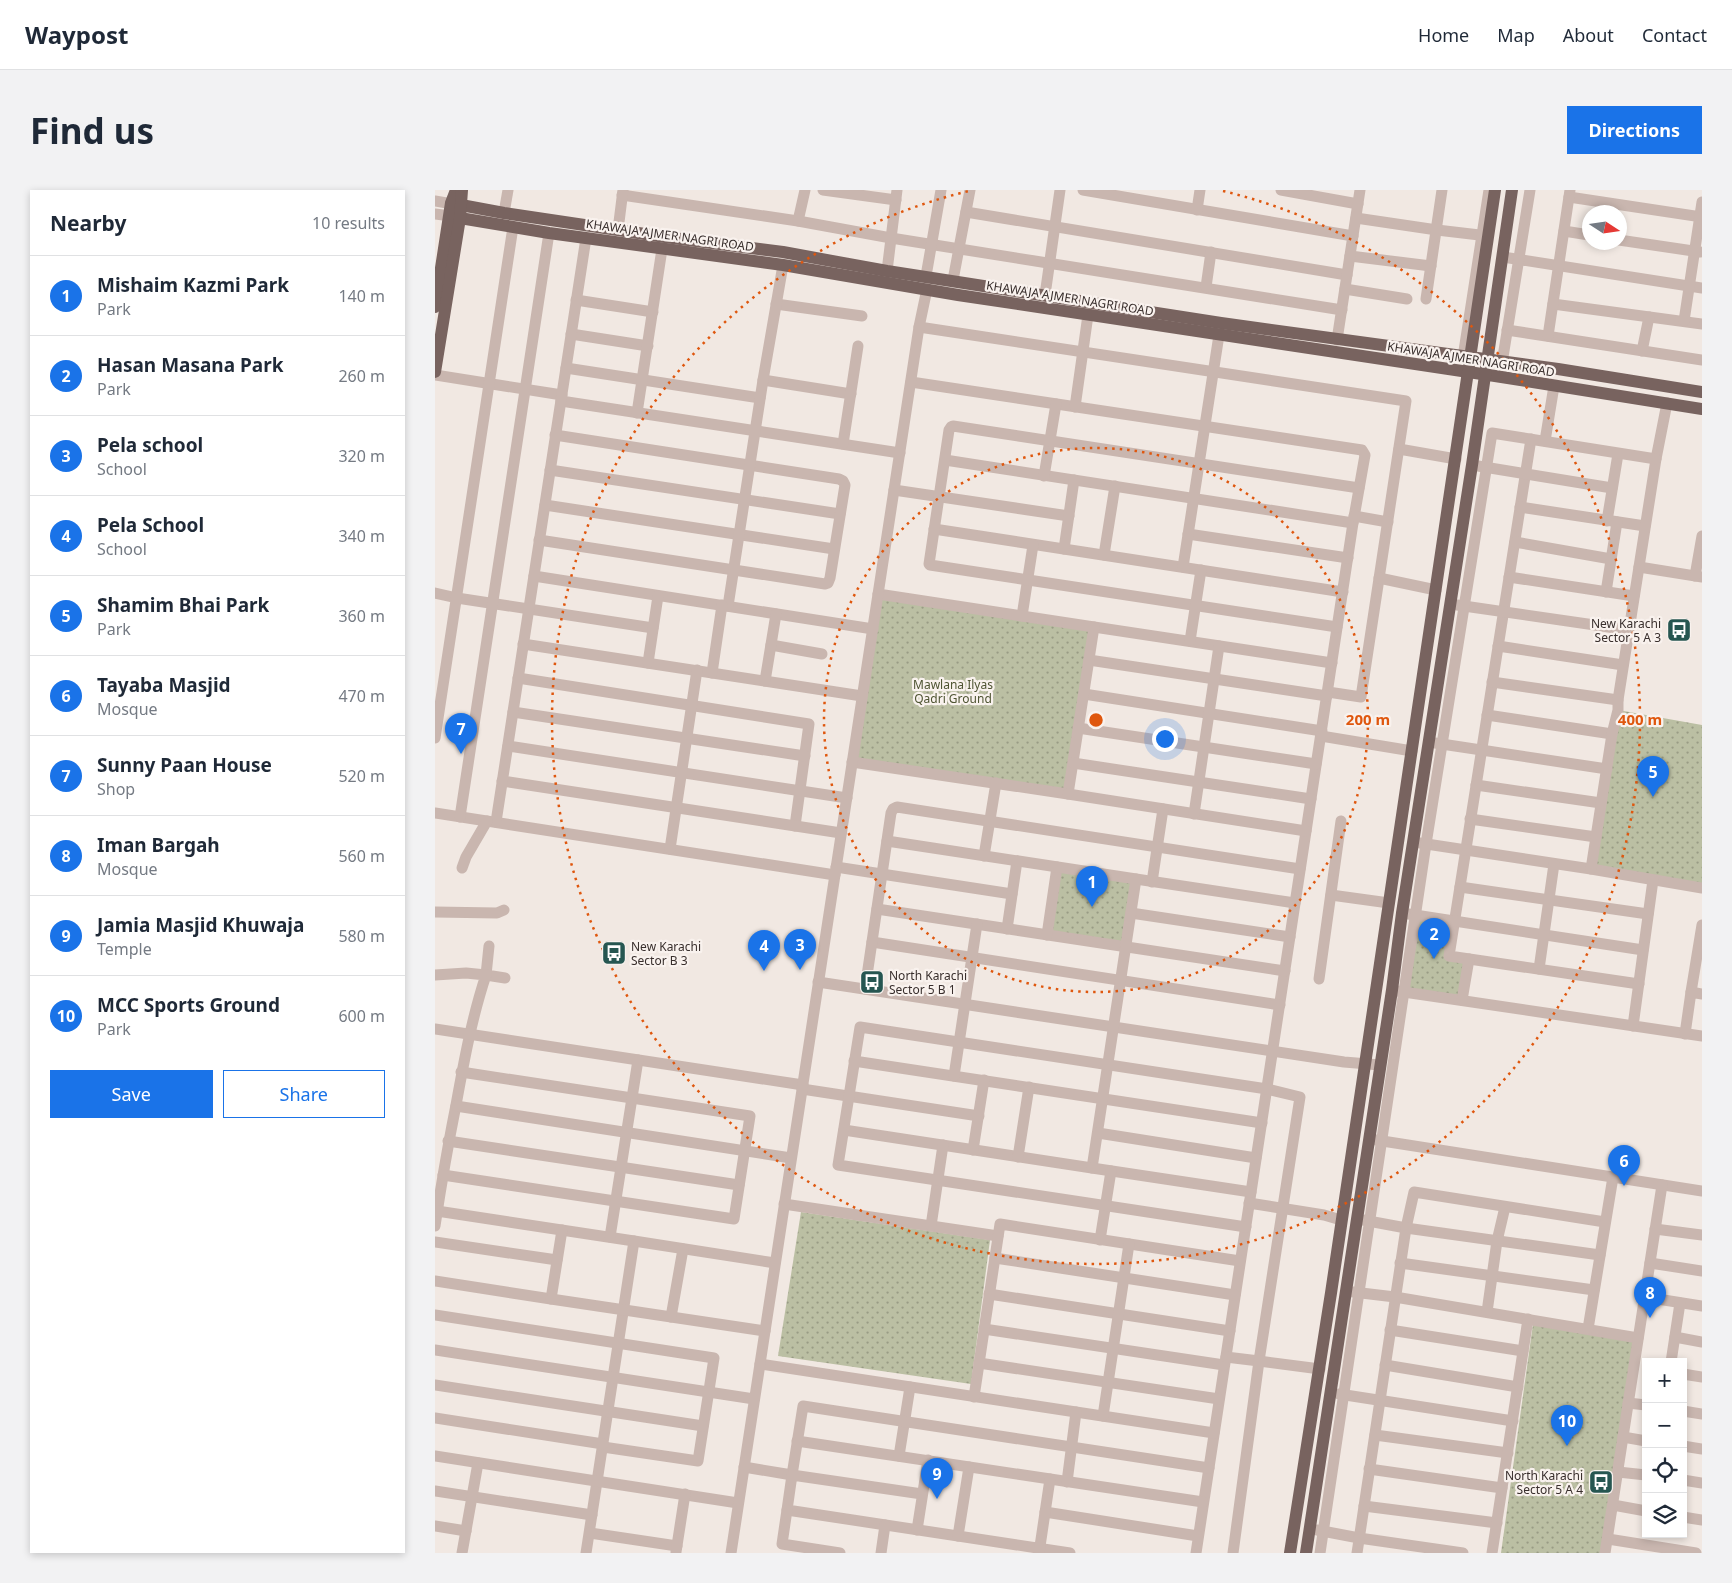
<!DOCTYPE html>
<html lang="en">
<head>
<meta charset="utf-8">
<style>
	:root { --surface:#fff; --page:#f2f2f3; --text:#1f2937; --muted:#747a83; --line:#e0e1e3; --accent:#1a73e8 }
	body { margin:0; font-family:"Noto Sans",sans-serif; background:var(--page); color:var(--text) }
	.controls { position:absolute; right:15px; bottom:15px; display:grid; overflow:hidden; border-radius:0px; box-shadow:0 2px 8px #0003 }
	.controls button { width:45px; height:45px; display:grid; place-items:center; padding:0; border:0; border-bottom:1px solid var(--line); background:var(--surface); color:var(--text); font:25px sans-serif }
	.compass { position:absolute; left:1147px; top:15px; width:45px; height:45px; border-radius:50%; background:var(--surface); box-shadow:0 2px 8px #0003; rotate:102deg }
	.you { position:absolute; left:729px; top:548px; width:18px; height:18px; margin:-12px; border:4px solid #fff; border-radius:50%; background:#1a73e8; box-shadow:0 0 0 8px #1a73e833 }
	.badge { display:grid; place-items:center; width:32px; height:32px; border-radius:50%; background:var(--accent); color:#fff; font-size:16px; font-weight:700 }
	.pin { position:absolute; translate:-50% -41px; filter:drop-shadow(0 1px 2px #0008) }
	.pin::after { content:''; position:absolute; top:26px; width:18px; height:15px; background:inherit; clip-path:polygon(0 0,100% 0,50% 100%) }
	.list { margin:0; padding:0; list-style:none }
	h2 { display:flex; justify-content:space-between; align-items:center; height:65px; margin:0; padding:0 20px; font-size:21px }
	h2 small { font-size:16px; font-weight:400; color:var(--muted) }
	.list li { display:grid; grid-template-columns:32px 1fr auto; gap:15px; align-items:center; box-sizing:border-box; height:80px; padding:0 20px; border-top:1px solid var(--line) }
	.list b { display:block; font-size:19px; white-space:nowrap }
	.list p { margin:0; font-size:16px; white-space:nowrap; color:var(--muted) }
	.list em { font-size:16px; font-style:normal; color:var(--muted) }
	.actions { display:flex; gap:10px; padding:15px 20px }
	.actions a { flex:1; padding:11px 0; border:1px solid var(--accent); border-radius:0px; text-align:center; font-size:18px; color:var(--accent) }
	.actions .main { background:var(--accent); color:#fff }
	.icon { flex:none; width:28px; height:28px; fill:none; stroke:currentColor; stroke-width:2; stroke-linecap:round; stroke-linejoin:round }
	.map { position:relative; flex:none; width:1267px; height:1363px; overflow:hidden; border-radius:0px }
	header { display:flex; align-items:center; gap:30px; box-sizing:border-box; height:70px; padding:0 25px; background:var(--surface); border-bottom:1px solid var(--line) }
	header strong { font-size:24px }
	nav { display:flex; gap:28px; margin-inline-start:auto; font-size:18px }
	.intro { display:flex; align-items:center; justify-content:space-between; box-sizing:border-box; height:120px; padding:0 30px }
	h1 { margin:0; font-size:35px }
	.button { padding:12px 22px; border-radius:0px; background:var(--accent); color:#fff; font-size:18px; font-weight:700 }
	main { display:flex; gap:30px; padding:0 30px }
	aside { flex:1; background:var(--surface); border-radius:0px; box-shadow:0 2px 8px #0003 }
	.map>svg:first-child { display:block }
</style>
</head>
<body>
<header>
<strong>Waypost</strong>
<nav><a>Home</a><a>Map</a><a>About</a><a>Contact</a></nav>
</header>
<div class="intro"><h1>Find us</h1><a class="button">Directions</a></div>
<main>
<aside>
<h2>Nearby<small>10 results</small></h2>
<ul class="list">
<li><span class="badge">1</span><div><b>Mishaim Kazmi Park</b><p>Park</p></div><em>140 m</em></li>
<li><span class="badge">2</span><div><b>Hasan Masana Park</b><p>Park</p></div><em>260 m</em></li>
<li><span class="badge">3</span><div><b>Pela school</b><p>School</p></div><em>320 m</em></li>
<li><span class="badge">4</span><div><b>Pela School</b><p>School</p></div><em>340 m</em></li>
<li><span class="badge">5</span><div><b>Shamim Bhai Park</b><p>Park</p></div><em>360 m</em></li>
<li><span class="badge">6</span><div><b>Tayaba Masjid</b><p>Mosque</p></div><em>470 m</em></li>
<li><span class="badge">7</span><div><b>Sunny Paan House</b><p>Shop</p></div><em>520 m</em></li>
<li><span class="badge">8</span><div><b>Iman Bargah</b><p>Mosque</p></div><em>560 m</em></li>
<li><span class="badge">9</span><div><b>Jamia Masjid Khuwaja</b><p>Temple</p></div><em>580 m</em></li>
<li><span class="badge">10</span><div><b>MCC Sports Ground</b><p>Park</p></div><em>600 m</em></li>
</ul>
<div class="actions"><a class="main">Save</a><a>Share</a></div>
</aside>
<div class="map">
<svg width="1267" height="1363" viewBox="0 0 1267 1363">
	<defs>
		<pattern id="park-dots" width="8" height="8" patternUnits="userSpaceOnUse" patternTransform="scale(1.25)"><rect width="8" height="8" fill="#bbbfa3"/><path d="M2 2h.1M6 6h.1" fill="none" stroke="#999c85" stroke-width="1.8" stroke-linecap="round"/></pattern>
	</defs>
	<rect width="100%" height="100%" fill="#f1e8e2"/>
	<g fill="url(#park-dots)">
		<polygon points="443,406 658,440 632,602 418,569"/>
		<polygon points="1183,520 1267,535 1267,698 1156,679"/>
		<polygon points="622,677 701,689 691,757 612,745"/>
		<polygon points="982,728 1017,733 1012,767 1032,771 1026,807 971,799"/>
		<polygon points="366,1022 555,1050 536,1194 343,1166"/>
		<polygon points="1098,1134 1200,1150 1166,1363 1066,1363"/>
	</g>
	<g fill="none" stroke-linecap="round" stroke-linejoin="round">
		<g stroke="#c9b6af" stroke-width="11">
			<polyline points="388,0 461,10"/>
			<polyline points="648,0 918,46"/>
			<polyline points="846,0 923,14"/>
			<polyline points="187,5 363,31 456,48 907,120"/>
			<polyline points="1134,7 1267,27"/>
			<polyline points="0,11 23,15"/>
			<polyline points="762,20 765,0"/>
			<polyline points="531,22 912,85"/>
			<polyline points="69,23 73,0"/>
			<polyline points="0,24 23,27"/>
			<polyline points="921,28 1002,40 1053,46"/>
			<polyline points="363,31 370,0"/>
			<polyline points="183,40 188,0"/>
			<polyline points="1129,41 1154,45"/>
			<polyline points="1184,50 1265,62"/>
			<polyline points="915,66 996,76"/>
			<polyline points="1068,67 1267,98"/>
			<polyline points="452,81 462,0"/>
			<polyline points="491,86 506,0"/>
			<polyline points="518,90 535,0"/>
			<polyline points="771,97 776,62"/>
			<polyline points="910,99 972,109"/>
			<polyline points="610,105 625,0"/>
			<polyline points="991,109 1007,0"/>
			<polyline points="141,110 218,122"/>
			<polyline points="341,114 427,126"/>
			<polyline points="1118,114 1267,134"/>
			<polyline points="1249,131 1267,12"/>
			<polyline points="484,137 971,211 926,507 893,502"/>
			<polyline points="1072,140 1267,170"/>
			<polyline points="136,144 213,156"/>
			<polyline points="1113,146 1135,0"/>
			<polyline points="902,150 925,0"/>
			<polyline points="1207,161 1214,127"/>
			<polyline points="1028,167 1054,0"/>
			<polyline points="1067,173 1095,0"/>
			<polyline points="131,178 325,208"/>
			<polyline points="0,185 127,205"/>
			<polyline points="328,190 416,204"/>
			<polyline points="476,192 927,260 930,265 918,333 761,1363"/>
			<polyline points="126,211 465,263"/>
			<polyline points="640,217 653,125"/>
			<polyline points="202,223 227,59"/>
			<polyline points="1096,249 1014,766 1204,794"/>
			<polyline points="1110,251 1119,196"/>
			<polyline points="408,254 423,156"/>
			<polyline points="964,259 1021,269"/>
			<polyline points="510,270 918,333"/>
			<polyline points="1043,276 1177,298"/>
			<polyline points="115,280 405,324"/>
			<polyline points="609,286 621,214"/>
			<polyline points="459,300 634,326"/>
			<polyline points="110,315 399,359"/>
			<polyline points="1085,317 1210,336"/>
			<polyline points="919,326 953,332"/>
			<polyline points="1172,331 1183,264"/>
			<polyline points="499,339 908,402"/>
			<polyline points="753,344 913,368"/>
			<polyline points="104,350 390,394 393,393 395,388 410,295 408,291 404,289 120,245"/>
			<polyline points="1080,352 1176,369"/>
			<polyline points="629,359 639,290"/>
			<polyline points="669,365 680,296"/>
			<polyline points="748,377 784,145"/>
			<polyline points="1204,377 1267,387"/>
			<polyline points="99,386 438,439"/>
			<polyline points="1260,386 1267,346"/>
			<polyline points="1074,387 1199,406"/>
			<polyline points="944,388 1001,400"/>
			<polyline points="1171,402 1182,332"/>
			<polyline points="0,403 22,408 218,438"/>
			<polyline points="1022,415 1194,440"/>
			<polyline points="293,416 328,190 348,75"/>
			<polyline points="587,426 598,355"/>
			<polyline points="659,437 897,473"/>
			<polyline points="902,437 495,375 494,374 514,240 516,237 518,236 924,298"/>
			<polyline points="755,451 766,380"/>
			<polyline points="88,454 427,506"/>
			<polyline points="336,455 387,464"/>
			<polyline points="1063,456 1188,475"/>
			<polyline points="654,470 892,506"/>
			<polyline points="213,473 223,406"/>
			<polyline points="277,483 287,415"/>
			<polyline points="83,488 374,534 360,636"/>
			<polyline points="330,491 341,424"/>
			<polyline points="1057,492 1183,510"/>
			<polyline points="649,504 887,541"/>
			<polyline points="78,522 370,566"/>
			<polyline points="1052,525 1177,544"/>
			<polyline points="643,538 881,574"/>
			<polyline points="886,546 977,561"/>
			<polyline points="0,548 78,37"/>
			<polyline points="1000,553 1172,579"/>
			<polyline points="73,556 412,608"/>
			<polyline points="417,572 633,604 659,437 443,404"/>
			<polyline points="638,573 876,609"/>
			<polyline points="67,591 406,643"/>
			<polyline points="1041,595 1166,613"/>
			<polyline points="633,604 871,641"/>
			<polyline points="0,623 400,685"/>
			<polyline points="759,624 784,456"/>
			<polyline points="25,627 114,43"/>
			<polyline points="1035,629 1161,647"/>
			<polyline points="61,632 151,48"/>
			<polyline points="985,653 1156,679 1267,698"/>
			<polyline points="235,659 262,480"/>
			<polyline points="549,666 561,593"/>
			<polyline points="401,677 577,704"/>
			<polyline points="27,678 31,667 52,631"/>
			<polyline points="1156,679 1177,544 1183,520 1183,510 1221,269 1232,213"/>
			<polyline points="701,689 860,713"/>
			<polyline points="717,692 728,619"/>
			<polyline points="1025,697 1213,724"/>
			<polyline points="896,705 954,713"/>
			<polyline points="442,719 850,781"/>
			<polyline points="0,722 62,723 69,720"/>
			<polyline points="696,723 855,747"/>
			<polyline points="967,723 1208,760"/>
			<polyline points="572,739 582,671"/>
			<polyline points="612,745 622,677"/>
			<polyline points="437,752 845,815"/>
			<polyline points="54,756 51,785 70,788"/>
			<polyline points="1104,779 1119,674"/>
			<path d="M 0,785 L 31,783 L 51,785 C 37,827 29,871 21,915 C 13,955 6,996 0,1036"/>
			<polyline points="884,789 906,631"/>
			<polyline points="383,792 909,872 945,875"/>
			<polyline points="430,799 456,623 458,619 462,617 865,679"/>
			<polyline points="962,801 1267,846"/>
			<polyline points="1256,802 1267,735"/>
			<polyline points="1027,810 1034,769"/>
			<polyline points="1198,836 1218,690"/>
			<polyline points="0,839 368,895"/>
			<polyline points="1250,844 1256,802 1267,804"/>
			<polyline points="419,871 827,933"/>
			<polyline points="519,886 542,734"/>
			<polyline points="367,899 544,926"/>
			<polyline points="21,916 356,968"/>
			<polyline points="409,940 657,978 701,689 452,651"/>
			<polyline points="663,943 821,968"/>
			<polyline points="941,950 1267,1001"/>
			<polyline points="13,951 304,995"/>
			<polyline points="538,960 549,890"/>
			<polyline points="583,967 594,897"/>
			<polyline points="657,978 816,1002"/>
			<polyline points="8,985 299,1029 315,926 26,882"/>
			<polyline points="814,1013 889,1025 906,1030"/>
			<polyline points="349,1014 563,1046"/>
			<polyline points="2,1021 199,1051 151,1363"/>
			<polyline points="928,1030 971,1038 979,1002 1170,1032"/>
			<polyline points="496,1036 508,955"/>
			<polyline points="1220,1039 1267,1045"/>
			<polyline points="175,1047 203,870"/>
			<polyline points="665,1050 676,981"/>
			<polyline points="199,1051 340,1073"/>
			<polyline points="0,1052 122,1070"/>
			<polyline points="560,1068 800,1105"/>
			<polyline points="965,1073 1159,1100"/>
			<polyline points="1215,1073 1267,1081"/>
			<polyline points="0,1091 116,1109 127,1040"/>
			<polyline points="918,1102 960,1107 1203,1148"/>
			<polyline points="554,1104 795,1141"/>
			<polyline points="1210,1107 1267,1116"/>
			<polyline points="116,1109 330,1141"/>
			<polyline points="1052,1122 1062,1051 1070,1017"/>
			<polyline points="0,1125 279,1168 263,1271 168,1257"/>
			<polyline points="236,1127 248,1059"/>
			<polyline points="549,1139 789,1175"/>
			<polyline points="1153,1139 1178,987"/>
			<polyline points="955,1140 1088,1161"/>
			<polyline points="1240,1147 1267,1152"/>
			<polyline points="0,1160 319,1209"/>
			<polyline points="791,1167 824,1171 865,907 832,899 425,837 403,975 811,1037"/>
			<polyline points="1236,1172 1245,1113"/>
			<polyline points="544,1173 784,1209"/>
			<polyline points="325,1174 779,1243"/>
			<polyline points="950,1175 1083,1197"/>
			<polyline points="1248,1184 1267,1187"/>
			<polyline points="0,1195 268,1236"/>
			<polyline points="904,1204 1078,1231"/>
			<polyline points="539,1207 565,1034 805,1071"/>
			<polyline points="1193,1213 1211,1215"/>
			<polyline points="1248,1221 1267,1224"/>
			<polyline points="668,1226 694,1054"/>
			<polyline points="0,1228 168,1254"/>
			<polyline points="940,1245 1073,1263"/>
			<polyline points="1188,1247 1211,1251"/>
			<polyline points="362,1251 768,1312"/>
			<polyline points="1248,1256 1267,1259"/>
			<polyline points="0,1266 303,1313"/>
			<polyline points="464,1266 475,1197"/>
			<polyline points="309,1277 357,1285 368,1216 774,1278"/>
			<polyline points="934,1279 1067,1298"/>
			<polyline points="1183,1282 1211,1285"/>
			<polyline points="1248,1290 1267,1293"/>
			<polyline points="632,1292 641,1222"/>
			<polyline points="0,1301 157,1325"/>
			<polyline points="487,1304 357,1285 352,1320 635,1363"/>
			<polyline points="1178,1315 1211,1321"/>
			<polyline points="929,1316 1062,1333"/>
			<polyline points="352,1320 347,1354 405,1363"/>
			<polyline points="610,1322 763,1346"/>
			<polyline points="1248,1327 1267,1330"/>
			<polyline points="0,1336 31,1341"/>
			<polyline points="482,1340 493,1270"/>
			<polyline points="882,1340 924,1348 1028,1363"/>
			<polyline points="155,1343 242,1356"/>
			<polyline points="523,1346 534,1277"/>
			<polyline points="1173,1349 1261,1363"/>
			<polyline points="241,1362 250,1304"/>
			<polyline points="27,1363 43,1273"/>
			<polyline points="296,1363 484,137 492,99"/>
			<polyline points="446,1363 450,1335"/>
			<polyline points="604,1363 615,1289"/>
			<polyline points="798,1363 824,1171 885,1179"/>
			<polyline points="885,1363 991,654 1057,243 1221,269"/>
			<polyline points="922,1363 971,1038 1165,1065"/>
			<polyline points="1057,1363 1093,1129"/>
			<polyline points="1170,1363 1227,995"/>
		</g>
		<g stroke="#78635f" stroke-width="12">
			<polyline points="26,15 69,23 230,47 348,62 452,81 786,133 1123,179 1267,202"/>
			<polyline points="25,28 114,43 348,75 523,105 1060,186 1267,219"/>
			<polyline points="0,117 16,13 21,0"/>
			<polyline points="0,182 25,28 27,0"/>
			<polyline points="855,1363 896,1103 1060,0"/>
			<polyline points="871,1363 957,800 967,723 1037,275 1077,0"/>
		</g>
	</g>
	<g fill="none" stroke="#df570e" stroke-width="2.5" stroke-dasharray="2.5 5">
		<circle cx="661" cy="530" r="272"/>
		<path d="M788 1A544 544 0 1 1 534 1"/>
	</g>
	<defs>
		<symbol id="bus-square" viewBox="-11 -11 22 22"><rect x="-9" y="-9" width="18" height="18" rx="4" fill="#265651" stroke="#f9f2ee"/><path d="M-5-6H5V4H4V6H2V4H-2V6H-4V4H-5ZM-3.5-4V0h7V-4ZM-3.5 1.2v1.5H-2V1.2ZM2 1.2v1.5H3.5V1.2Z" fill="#fff"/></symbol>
	</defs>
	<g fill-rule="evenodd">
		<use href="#bus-square" x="1230" y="426" width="28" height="28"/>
		<use href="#bus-square" x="165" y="749" width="28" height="28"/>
		<use href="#bus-square" x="423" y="778" width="28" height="28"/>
		<use href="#bus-square" x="1152" y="1278" width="28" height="28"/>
	</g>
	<g text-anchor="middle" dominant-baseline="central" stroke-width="4.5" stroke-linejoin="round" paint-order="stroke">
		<g font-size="12" fill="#382e2c" stroke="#f9f2ee">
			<text transform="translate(235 45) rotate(8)">KHAWAJA AJMER NAGRI ROAD</text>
			<text transform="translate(635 108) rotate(9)">KHAWAJA AJMER NAGRI ROAD</text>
			<text transform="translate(1036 169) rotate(9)">KHAWAJA AJMER NAGRI ROAD</text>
		</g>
		<g font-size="12" fill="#382e2c" stroke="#f9f2ee" text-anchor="end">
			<text x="1226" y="433">New Karachi<tspan x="1226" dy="14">Sector 5 A 3</tspan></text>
			<text x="196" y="756" text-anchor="start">New Karachi<tspan x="196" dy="14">Sector B 3</tspan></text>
			<text x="454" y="785" text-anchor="start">North Karachi<tspan x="454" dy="14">Sector 5 B 1</tspan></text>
			<text x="1148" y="1285">North Karachi<tspan x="1148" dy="14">Sector 5 A 4</tspan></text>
		</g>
		<g font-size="12" fill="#4e5432" stroke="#f9f2ee">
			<text x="518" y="494">Mawlana Ilyas<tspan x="518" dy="14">Qadri Ground</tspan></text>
		</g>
	</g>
	<circle cx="661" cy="530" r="8" fill="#df570e" stroke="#f9f2ee" stroke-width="2.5"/>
	<g font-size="15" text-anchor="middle" font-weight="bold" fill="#df570e" stroke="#f9f2ee" stroke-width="4.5" stroke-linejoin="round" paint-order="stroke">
		<text x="933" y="535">200 m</text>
		<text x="1205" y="535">400 m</text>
	</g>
</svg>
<div class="controls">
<button>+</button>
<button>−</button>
<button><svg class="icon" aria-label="locate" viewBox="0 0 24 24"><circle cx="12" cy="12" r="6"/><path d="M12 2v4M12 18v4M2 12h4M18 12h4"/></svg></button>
<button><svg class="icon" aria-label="layers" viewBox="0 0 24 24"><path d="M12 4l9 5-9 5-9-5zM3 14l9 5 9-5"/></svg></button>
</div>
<svg class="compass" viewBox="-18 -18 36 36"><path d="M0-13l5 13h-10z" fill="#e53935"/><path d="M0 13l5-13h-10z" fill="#747a83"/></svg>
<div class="you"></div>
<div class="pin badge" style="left:657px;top:717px">1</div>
<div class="pin badge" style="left:999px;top:769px">2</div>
<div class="pin badge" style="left:365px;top:780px">3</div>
<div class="pin badge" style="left:329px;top:781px">4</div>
<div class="pin badge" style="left:1218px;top:607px">5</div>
<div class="pin badge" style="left:1189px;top:996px">6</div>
<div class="pin badge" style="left:26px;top:564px">7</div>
<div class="pin badge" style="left:1215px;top:1128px">8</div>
<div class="pin badge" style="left:502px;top:1309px">9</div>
<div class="pin badge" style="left:1132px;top:1256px">10</div>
</div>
</main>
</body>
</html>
